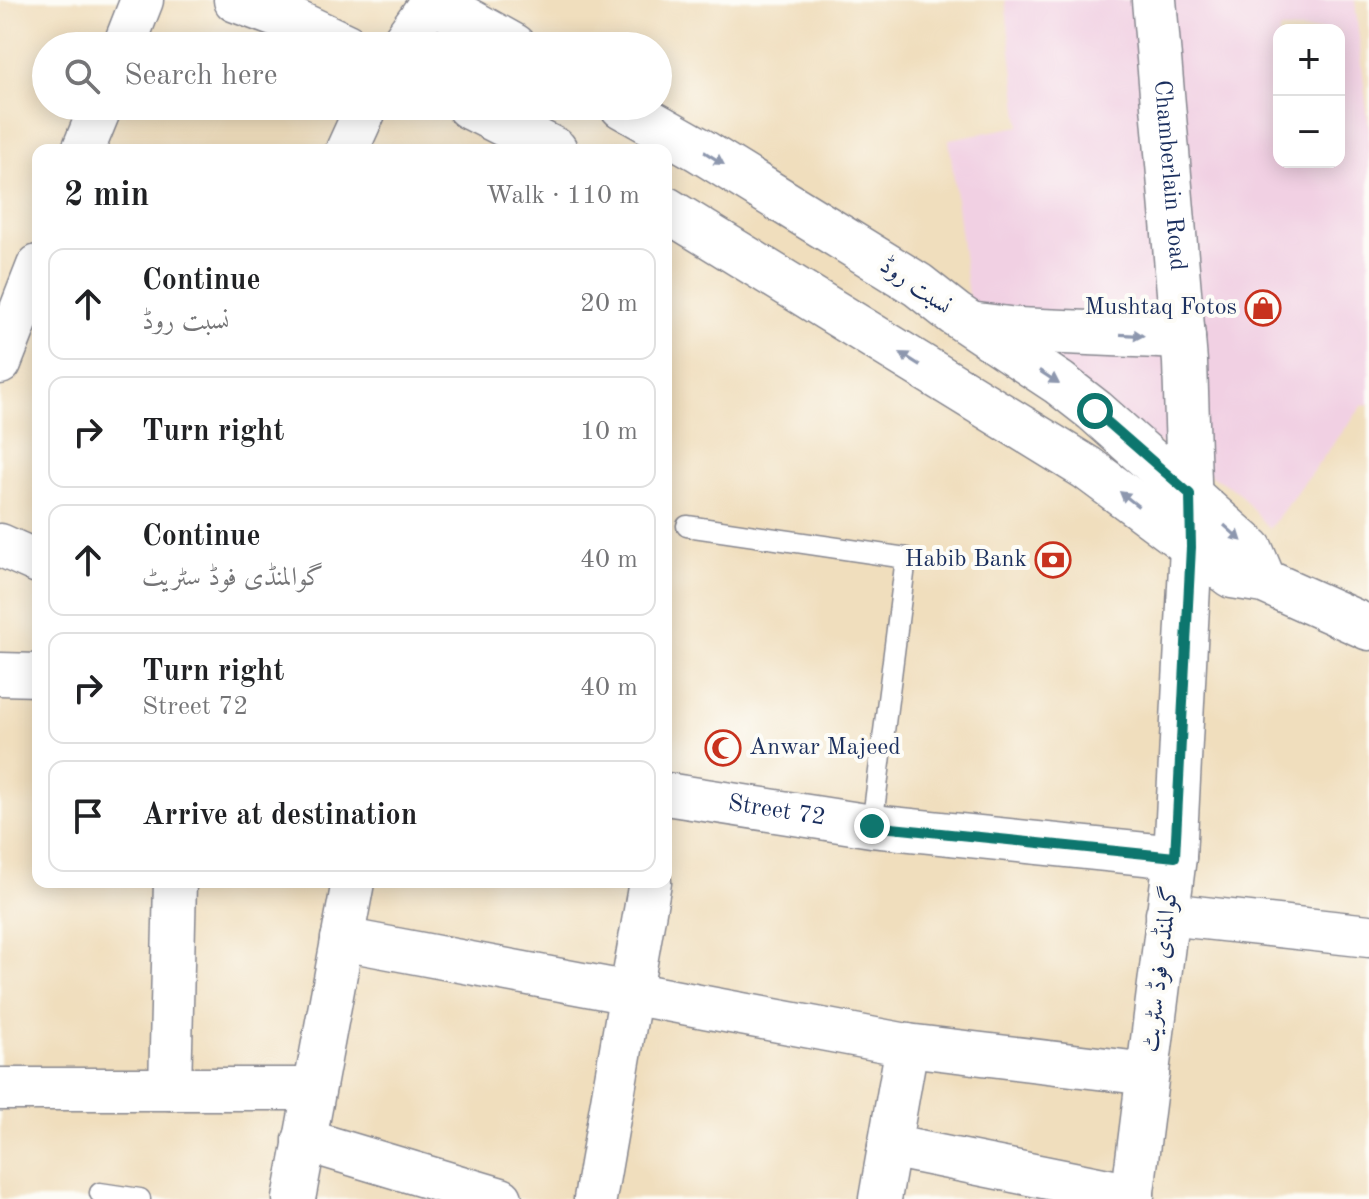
<!DOCTYPE html>
<html lang="en">
<head>
<meta charset="utf-8">
<style>
	:root { --surface:#fff; --page:#f2f2f2; --text:#202124; --muted:#757577; --line:#e0e0e0 }
	body { margin:0; font-family:"Old Standard TT",Amiri,serif; background:var(--page); color:var(--text) }
	.controls { position:absolute; right:24px; top:24px; display:grid; overflow:hidden; border-radius:16px; box-shadow:0 4px 20px #0003 }
	.controls button { width:72px; height:72px; display:grid; place-items:center; padding:0; border:0; border-bottom:2px solid var(--line); background:var(--surface); color:var(--text); font:40px sans-serif }
	.stop { position:absolute; width:24px; height:24px; margin:-18px; border:6px solid #0f766e; border-radius:50%; background:#fff }
	.stop.end { background:#0f766e; border-color:#fff; box-shadow:0 2px 8px #0008 }
	.list { margin:0; padding:0; list-style:none }
	h2 { display:flex; justify-content:space-between; align-items:center; height:104px; margin:0; padding:0 32px; font-size:34px }
	h2 small { font-size:26px; font-weight:400; color:var(--muted) }
	.list li { display:grid; grid-template-columns:52px 1fr auto; gap:24px; align-items:center; box-sizing:border-box; height:112px; margin:0 16px 16px; padding:0 16px; border:2px solid var(--line); border-radius:16px }
	.list b { display:block; font-size:30px; white-space:nowrap }
	.list p { margin:0; font-size:26px; white-space:nowrap; color:var(--muted) }
	.list em { font-size:26px; font-style:normal; color:var(--muted) }
	.icon { flex:none; width:44px; height:44px; fill:none; stroke:currentColor; stroke-width:2; stroke-linecap:round; stroke-linejoin:round }
	.map { position:relative; flex:none; width:1369px; height:1199px; overflow:hidden }
	.search { position:absolute; background:var(--surface); box-shadow:0 4px 20px #0003; left:32px; top:32px; width:640px; height:88px; display:flex; align-items:center; gap:20px; box-sizing:border-box; padding:0 28px; border-radius:44px; color:var(--muted); font-size:30px }
	.panel { position:absolute; background:var(--surface); box-shadow:0 4px 20px #0003; left:32px; top:144px; width:640px; height:744px; border-radius:16px }
	.map>svg:first-child { display:block }
</style>
</head>
<body>
<div class="map">
<svg width="1369" height="1199" viewBox="0 0 1369 1199">
	<rect width="100%" height="100%" fill="#fdfcf7"/>
	<filter id="ink" filterUnits="userSpaceOnUse"><feTurbulence type="fractalNoise" baseFrequency=".0125" numOctaves="2"/><feDisplacementMap in="SourceGraphic" scale="16" xChannelSelector="R" yChannelSelector="G"/><feConvolveMatrix kernelMatrix="1 2 1 2 8 2 1 2 1" color-interpolation-filters="sRGB"/></filter>
	<filter id="wash" filterUnits="userSpaceOnUse"><feTurbulence type="fractalNoise" baseFrequency=".006" numOctaves="4" result="noise"/><feDisplacementMap in="SourceGraphic" scale="32" xChannelSelector="R" yChannelSelector="G"/><feGaussianBlur stdDeviation="1.8" result="paint"/><feColorMatrix in="noise" values="0 0 0 0 0 0 0 0 0 0 0 0 0 0 0 0 0 1.4 0 .05"/><feComposite in="paint" operator="in"/></filter>
	<g filter="url(#wash)">
		<rect width="100%" height="100%" fill="#f0debd"/>
		<path fill="#f1d0e3" fill-rule="evenodd" d="M 1005,0 L 1355,0 L 1369,130 L 1369,404 L 1363,405 L 1269,529 L 1238,492 L 972,329 L 949,139 L 1020,126 ZM 1279,30 L 1339,30 L 1339,162 L 1279,162 Z"/>
	</g>
	<g filter="url(#ink)">
		<g fill="none" stroke-linecap="round" stroke-linejoin="round">
			<defs>
				<g id="lane">
					<polyline points="687,526 906,558 872,826"/>
					<polyline points="100,1193 140,1199"/>
				</g>
				<g id="street">
					<polyline points="124,46 142,0"/>
					<polyline points="400,46 432,1"/>
					<polyline points="83,150 101,106"/>
					<polyline points="347,150 367,106"/>
					<polyline points="0,363 38,266"/>
					<polyline points="0,545 38,562"/>
					<polyline points="0,674 38,675"/>
					<path id="s1" d="M 666,794 L 872,826 L 1175,857"/>
					<polyline points="1167,914 1369,936"/>
					<polyline points="342,939 907,1045 1148,1074"/>
					<polyline points="0,1089 314,1089"/>
					<polyline points="170,1089 175,882"/>
					<polyline points="304,1140 501,1199"/>
					<polyline points="889,1146 1133,1195"/>
					<polyline points="294,1199 353,882"/>
					<polyline points="595,1199 650,882"/>
					<polyline points="880,1199 907,1045"/>
					<polyline points="1132,1199 1175,857 1191,547"/>
				</g>
				<g id="secondary">
					<polyline points="236,0 295,22 346,46"/>
					<polyline points="431,0 514,46"/>
					<path id="s2" d="M 1154,0 L 1185,362 L 1190,512"/>
					<polyline points="468,106 555,150"/>
					<polyline points="622,106 698,149 918,285 955,314 1059,383 1095,411 1251,550 1264,581"/>
					<polyline points="666,209 1087,468 1232,576 1264,581 1369,628"/>
					<polyline points="977,325 1017,330 1183,337"/>
				</g>
			</defs>
			<use href="#lane" stroke="#86868e" stroke-width="23"/>
			<use href="#street" stroke="#86868e" stroke-width="45"/>
			<use href="#secondary" stroke="#86868e" stroke-width="47"/>
			<use href="#lane" stroke="#fff" stroke-width="20"/>
			<use href="#street" stroke="#fff" stroke-width="42"/>
			<use href="#secondary" stroke="#fff" stroke-width="44"/>
		</g>
		<defs><path id="oneway-solid" d="M-6-.8H1V-3.2L6.5 0L1 3.2V.8H-6Z" transform="scale(2)"/></defs>
		<g fill="#8d97ae">
			<use href="#oneway-solid" transform="translate(714 158) rotate(32)"/>
			<use href="#oneway-solid" transform="translate(1132 335) rotate(3)"/>
			<use href="#oneway-solid" transform="translate(910 359) rotate(-148)"/>
			<use href="#oneway-solid" transform="translate(1049 377) rotate(33)"/>
			<use href="#oneway-solid" transform="translate(1129 499) rotate(-142)"/>
			<use href="#oneway-solid" transform="translate(1233 533) rotate(42)"/>
		</g>
	</g>
	<g fill="none" stroke-linecap="round" stroke-linejoin="round" filter="url(#ink)">
		<polyline stroke="#0f766e" stroke-width="10" points="872,826 1175,857 1191,547 1190,494 1095,411"/>
	</g>
	<defs>
		<symbol id="shop-ring" viewBox="-11 -11 22 22"><circle r="9.5" fill="#fdfcf7" stroke="#c8321e" stroke-width="1.5"/><path d="M-5-2.5h2.3a2.7 3.5 0 0 1 5.4 0H5L5.5 6h-11ZM-1.5-2.5h3a1.5 2.3 0 0 0-3 0Z" fill="#c8321e"/></symbol>
		<symbol id="bank-ring" viewBox="-11 -11 22 22"><circle r="9.5" fill="#fdfcf7" stroke="#c8321e" stroke-width="1.5"/><path d="M-6-4H6V4H-6ZM0-2.3a2.3 2.3 0 1 0 0 4.6a2.3 2.3 0 1 0 0-4.6Z" fill="#c8321e"/></symbol>
		<symbol id="mosque-ring" viewBox="-11 -11 22 22"><circle r="9.5" fill="#fdfcf7" stroke="#c8321e" stroke-width="1.5"/><path d="M3.5-4.9A6 6 0 1 0 3.5 4.9A5 5 0 1 1 3.5-4.9Z" fill="#c8321e"/></symbol>
	</defs>
	<g fill-rule="evenodd">
		<use href="#shop-ring" x="1243" y="288" width="40" height="40"/>
		<use href="#bank-ring" x="1033" y="540" width="40" height="40"/>
		<use href="#mosque-ring" x="703" y="728" width="40" height="40"/>
	</g>
	<g text-anchor="middle" dominant-baseline="central" stroke-width="8" stroke-linejoin="round" paint-order="stroke">
		<g font-size="24" fill="#1b2f5e" stroke="#fdfcf7">
			<text stroke="none"><textPath href="#s2" startOffset="176">Chamberlain Road</textPath></text>
			<text transform="translate(915 287) rotate(35)">نسبت روڈ</text>
			<text stroke="none"><textPath href="#s1" startOffset="112">Street 72</textPath></text>
			<text transform="translate(1161 969) rotate(-83)">گوالمنڈی فوڈ سٹریٹ</text>
		</g>
		<g font-size="24" fill="#1b2f5e" stroke="#fdfcf7" text-anchor="end">
			<text x="1237" y="308">Mushtaq Fotos</text>
			<text x="1027" y="560">Habib Bank</text>
			<text x="749" y="748" text-anchor="start">Anwar Majeed</text>
		</g>
	</g>
</svg>
<div class="controls">
<button>+</button>
<button>−</button>
</div>
<div class="stop" style="left:1095px;top:411px"></div>
<div class="stop end" style="left:872px;top:826px"></div>
<div class="search"><svg class="icon" aria-label="search" viewBox="0 0 24 24"><circle cx="10" cy="10" r="6"/><path d="M15 15l6 6"/></svg>Search here</div>
<section class="panel">
<h2>2 min<small>Walk · 110 m</small></h2>
<ul class="list">
<li><svg class="icon" aria-label="ahead" viewBox="0 0 24 24"><path d="M12 20V5M6 11l6-6 6 6"/></svg><div><b>Continue</b><p>نسبت روڈ</p></div><em>20 m</em></li>
<li><svg class="icon" aria-label="right" viewBox="0 0 24 24"><path d="M7 20v-9h11M14 6l5 5-5 5"/></svg><div><b>Turn right</b></div><em>10 m</em></li>
<li><svg class="icon" aria-label="ahead" viewBox="0 0 24 24"><path d="M12 20V5M6 11l6-6 6 6"/></svg><div><b>Continue</b><p>گوالمنڈی فوڈ سٹریٹ</p></div><em>40 m</em></li>
<li><svg class="icon" aria-label="right" viewBox="0 0 24 24"><path d="M7 20v-9h11M14 6l5 5-5 5"/></svg><div><b>Turn right</b><p>Street 72</p></div><em>40 m</em></li>
<li><svg class="icon" aria-label="arrive" viewBox="0 0 24 24"><path d="M6 21V4h12l-3 4 3 4H6"/></svg><div><b>Arrive at destination</b></div></li>
</ul>
</section>
</div>
</body>
</html>
